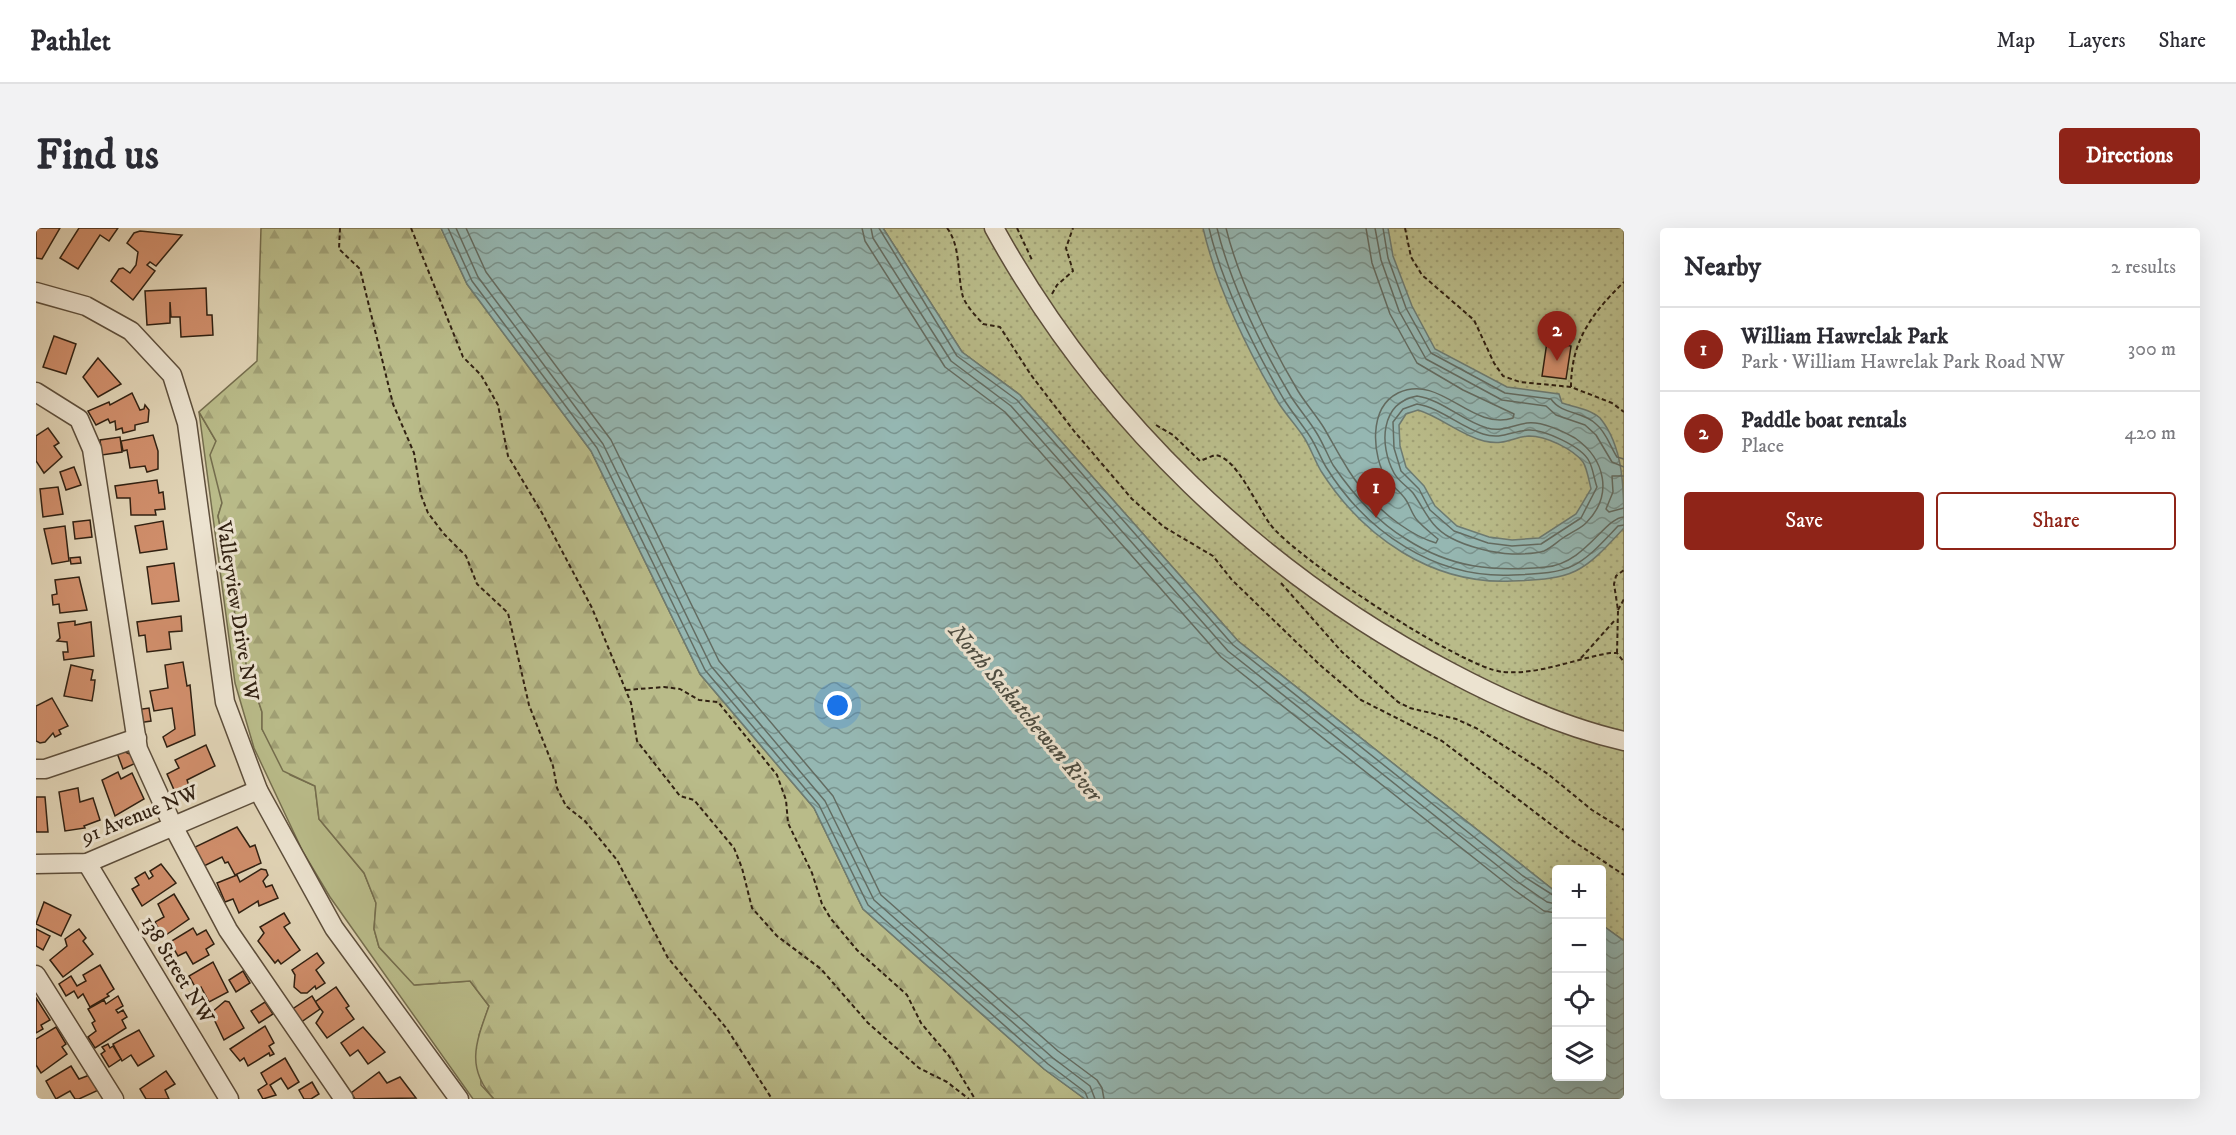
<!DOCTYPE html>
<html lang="en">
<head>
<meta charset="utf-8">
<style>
	:root { --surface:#fff; --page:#f2f2f3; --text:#2b2b33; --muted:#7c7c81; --line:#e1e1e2; --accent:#8f2418 }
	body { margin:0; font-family:"IM FELL DW Pica",serif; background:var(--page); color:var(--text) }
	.controls { position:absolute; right:18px; bottom:18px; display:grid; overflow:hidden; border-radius:6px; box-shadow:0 6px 24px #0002 }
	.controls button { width:54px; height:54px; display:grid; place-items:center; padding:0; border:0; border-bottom:2px solid var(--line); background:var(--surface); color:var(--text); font:30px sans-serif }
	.you { position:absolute; left:802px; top:478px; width:21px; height:21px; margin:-15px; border:4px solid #fff; border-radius:50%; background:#1a73e8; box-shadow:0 0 0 9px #1a73e833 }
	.badge { display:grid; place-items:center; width:39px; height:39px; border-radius:50%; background:var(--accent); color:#fff; font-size:20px; font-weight:700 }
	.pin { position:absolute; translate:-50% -50px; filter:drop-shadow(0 2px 3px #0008) }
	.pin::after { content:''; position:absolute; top:32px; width:21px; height:18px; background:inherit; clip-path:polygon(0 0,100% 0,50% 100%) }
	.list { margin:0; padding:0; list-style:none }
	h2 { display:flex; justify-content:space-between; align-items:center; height:78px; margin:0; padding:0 24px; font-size:26px }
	h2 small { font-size:20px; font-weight:400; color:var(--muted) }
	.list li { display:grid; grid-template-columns:39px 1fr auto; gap:18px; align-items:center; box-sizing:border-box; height:84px; padding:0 24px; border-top:2px solid var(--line) }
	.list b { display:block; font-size:22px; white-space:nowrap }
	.list p { margin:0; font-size:20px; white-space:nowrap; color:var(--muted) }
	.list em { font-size:20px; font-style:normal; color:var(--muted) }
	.actions { display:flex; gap:12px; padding:18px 24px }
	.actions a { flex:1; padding:14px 0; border:2px solid var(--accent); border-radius:6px; text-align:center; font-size:21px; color:var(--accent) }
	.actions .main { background:var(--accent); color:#fff }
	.icon { flex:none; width:33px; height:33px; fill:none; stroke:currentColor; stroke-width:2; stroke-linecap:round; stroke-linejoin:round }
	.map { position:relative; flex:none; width:1588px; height:871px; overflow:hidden; border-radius:6px }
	header { display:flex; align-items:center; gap:36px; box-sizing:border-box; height:84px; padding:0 30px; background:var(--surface); border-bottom:2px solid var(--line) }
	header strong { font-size:28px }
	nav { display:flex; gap:33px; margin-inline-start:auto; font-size:21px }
	.intro { display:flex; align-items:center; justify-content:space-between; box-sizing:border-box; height:144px; padding:0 36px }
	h1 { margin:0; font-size:42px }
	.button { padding:15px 27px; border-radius:6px; background:var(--accent); color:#fff; font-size:21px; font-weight:700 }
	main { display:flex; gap:36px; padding:0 36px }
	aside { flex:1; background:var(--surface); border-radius:6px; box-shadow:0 6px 24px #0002 }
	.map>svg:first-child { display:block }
</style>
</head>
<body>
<header>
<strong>Pathlet</strong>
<nav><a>Map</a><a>Layers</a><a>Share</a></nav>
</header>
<div class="intro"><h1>Find us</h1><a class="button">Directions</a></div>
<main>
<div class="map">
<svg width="1588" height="871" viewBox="0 0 1588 871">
	<defs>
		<pattern id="forest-firs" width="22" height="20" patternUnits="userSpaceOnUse" patternTransform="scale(1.5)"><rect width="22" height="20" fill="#b9bb89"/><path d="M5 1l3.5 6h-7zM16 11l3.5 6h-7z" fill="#a0a075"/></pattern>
		<pattern id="park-dots" width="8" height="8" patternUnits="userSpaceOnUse" patternTransform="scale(1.5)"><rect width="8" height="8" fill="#b9bb89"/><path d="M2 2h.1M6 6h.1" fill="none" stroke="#a0a075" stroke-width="1.8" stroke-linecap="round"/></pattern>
		<pattern id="water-waves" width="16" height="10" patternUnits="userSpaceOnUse" patternTransform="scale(1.5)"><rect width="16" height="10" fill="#95b7b2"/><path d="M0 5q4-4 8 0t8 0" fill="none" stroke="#7a948f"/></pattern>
	</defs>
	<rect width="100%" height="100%" fill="#e1d4b6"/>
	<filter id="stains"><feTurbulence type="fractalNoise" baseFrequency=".00333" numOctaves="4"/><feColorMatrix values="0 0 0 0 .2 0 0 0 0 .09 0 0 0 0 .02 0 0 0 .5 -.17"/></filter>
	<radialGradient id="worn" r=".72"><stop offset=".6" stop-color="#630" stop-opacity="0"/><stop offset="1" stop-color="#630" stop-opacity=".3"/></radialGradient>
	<polygon fill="#b9bb89" stroke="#756e4e" stroke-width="1.5" points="163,184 180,213 186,275 182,288 199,373 198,399 226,484 226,501 254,547 279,558 283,591 328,645 340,675 338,701 343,719 379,757 434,753 453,778 443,807 445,857 458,871 437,871 294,669 267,624 218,520 199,455"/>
	<path fill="url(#forest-firs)" stroke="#756e4e" stroke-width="1.5" d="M 225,0 L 405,0 L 431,56 L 555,223 L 664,446 L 778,580 L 827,681 L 1008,841 L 1049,871 L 458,871 C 429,840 440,814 453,778 L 434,753 L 378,757 L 343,719 L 338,701 L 340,675 L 328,645 L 283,591 L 279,558 L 247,543 L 226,501 L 226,484 L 198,399 L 199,373 L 182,288 L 186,275 L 174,227 L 180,213 L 163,184 L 221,133 Z"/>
	<polygon fill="url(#park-dots)" stroke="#756e4e" stroke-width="1.5" points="847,0 1588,0 1588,713 1566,697 1566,642 1520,642 1520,664 1202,413 984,167 926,124"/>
	<g fill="url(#water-waves)" stroke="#6d7b72" stroke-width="1.5" fill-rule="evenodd">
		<polygon points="405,0 847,0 926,124 984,167 1202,413 1520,664 1520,848 1566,848 1566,697 1588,713 1588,871 1049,871 1008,841 827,681 778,580 664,446 555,223 431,56"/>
		<path d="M 1167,0 L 1352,0 L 1357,28 L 1376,78 L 1399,121 L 1471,159 L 1523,166 L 1526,175 C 1538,179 1554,181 1564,190 C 1588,219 1588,263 1588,300 C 1546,346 1538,351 1476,353 C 1396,357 1327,309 1285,243 C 1279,233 1275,221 1269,211 C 1261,198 1250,187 1242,174 C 1211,121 1181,60 1167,0 ZM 1382,182 C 1405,189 1424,207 1448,213 C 1469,218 1477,209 1493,208 C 1510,208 1537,221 1547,234 C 1551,240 1553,253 1555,261 L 1540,286 L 1503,310 L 1476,312 L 1453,309 L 1421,298 L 1399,278 L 1388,258 L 1370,239 L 1364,218 L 1363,197 L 1370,186 Z"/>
	</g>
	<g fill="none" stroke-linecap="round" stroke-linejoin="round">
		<g stroke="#636c62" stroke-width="1.5">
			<polyline points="412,0 436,53 561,220 669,442 783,577 832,677 1012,836 1049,864 1052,871"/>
			<polyline points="420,0 442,49 567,216 675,438 789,573 838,672 1017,830 1054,858 1059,871"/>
			<polyline points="430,0 450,44 575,212 683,433 797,568 845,667 1022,823 1061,852 1066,860 1068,871"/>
			<polyline points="826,0 829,13 909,139 969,184 1185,429 1477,661 1508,683 1520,685"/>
			<polyline points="835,0 837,10 915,133 975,178 1192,423 1482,654 1511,674 1520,676"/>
			<polyline points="843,0 921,128 981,172 1197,417 1487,648 1520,669"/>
			<path d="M 1173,0 C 1187,59 1217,118 1247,170 C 1255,183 1265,195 1273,207 C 1280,217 1284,229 1290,239 C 1330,304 1399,351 1477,347 C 1536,345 1542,341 1582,298 L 1588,297"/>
			<path d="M 1181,0 C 1195,57 1224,116 1254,167 C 1262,180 1272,191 1280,204 C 1287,215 1291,226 1297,237 C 1316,265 1340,293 1370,311 C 1415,340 1457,344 1510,339 C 1550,335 1568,290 1588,289"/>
			<path d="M 1190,0 C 1203,53 1234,116 1262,163 C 1270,176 1280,187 1288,200 C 1302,224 1314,249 1333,269 C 1350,288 1376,308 1400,315 L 1402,311 C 1395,305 1387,299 1381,292 C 1376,286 1374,278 1370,272 C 1365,264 1357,259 1351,252 C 1336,228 1332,180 1362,165 C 1405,145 1434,203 1477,190 L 1478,186 L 1427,162 L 1381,135 L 1354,86 L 1336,35 L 1330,0"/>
			<polyline points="1339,0 1345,32 1363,83 1390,131 1466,172 1510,178 1520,187 1549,197 1560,207 1576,234 1588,239"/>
			<path d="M 1347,0 L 1352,30 L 1370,80 L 1395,125 L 1469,165 L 1515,171 C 1526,187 1547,183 1560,196 C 1570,204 1574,218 1581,229 L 1588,231"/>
			<path d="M 1381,168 C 1407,172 1426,193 1451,200 C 1467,204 1477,197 1491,195 C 1505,193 1527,203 1539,210 C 1569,231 1578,267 1550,295 C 1544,301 1534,305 1527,310 C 1521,314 1515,320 1508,323 C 1500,326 1485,326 1476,326 C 1457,325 1432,319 1415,310 C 1394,299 1389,282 1377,265 C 1371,258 1362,253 1358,245 C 1343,217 1344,175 1381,168 Z"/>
			<path d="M 1381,176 C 1405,180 1424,199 1447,206 C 1465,212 1476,203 1492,202 C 1508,201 1546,219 1553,233 C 1557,240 1558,251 1561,259 L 1545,290 L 1505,316 L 1476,318 L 1452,315 L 1418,303 L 1394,282 L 1383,261 L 1365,243 L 1358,220 L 1357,194 L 1367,181 Z"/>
			<polyline points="1588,248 1576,248 1577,264 1570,281 1573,284 1588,280"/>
		</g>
	</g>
	<g fill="#d08e6b" stroke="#312112" stroke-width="1.5">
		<polygon points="0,0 24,0 6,31 0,30"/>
		<polygon points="43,0 82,0 73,13 64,7 42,41 24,30"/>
		<polygon points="104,3 146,7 120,38 114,34 111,37 119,43 97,72 75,53 83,41 87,40 94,45 100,37 102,24 91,15 98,5"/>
		<polygon points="170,60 171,87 176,87 177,107 145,109 144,89 135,89 134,74 134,95 111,97 109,63"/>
		<polygon points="18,108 40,116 30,146 7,139"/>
		<polygon points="1511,114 1535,118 1530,151 1506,148"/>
		<polygon points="62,130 85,156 62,169 47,149"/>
		<polygon points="96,165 104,182 108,181 109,177 113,182 112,194 99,197 99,202 87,205 86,200 80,202 79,193 74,195 72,191 60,197 52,183 73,174 74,177"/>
		<polygon points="12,200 23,215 18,218 26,229 8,245 0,233 0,208"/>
		<polygon points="117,207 122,223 122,241 111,244 109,238 94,240 91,222 87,223 85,213"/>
		<polygon points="84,209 86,224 66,227 64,212"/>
		<polygon points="38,239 45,257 30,262 24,244"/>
		<polygon points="121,252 123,265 127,264 129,281 119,282 120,287 95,287 94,270 81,270 79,258"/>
		<polygon points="22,259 27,286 7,289 4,261"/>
		<polygon points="54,292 56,309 39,311 37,294"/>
		<polygon points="127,293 131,321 104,325 99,298"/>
		<polygon points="29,298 33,333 16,336 8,301"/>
		<polygon points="44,329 45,335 35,336 34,330"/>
		<polygon points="138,335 143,373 116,376 111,339"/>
		<polygon points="43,349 51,382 24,385 23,376 17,377 16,367 21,366 19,352"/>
		<polygon points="145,388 146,403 133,404 135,421 111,424 109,407 103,408 101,394"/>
		<polygon points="39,393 39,397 55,394 58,428 28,432 27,424 32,424 31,414 21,413 24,410 22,395"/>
		<polygon points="147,434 151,458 154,457 159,507 131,519 127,509 139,501 136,480 118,483 114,463 132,460 129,437"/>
		<polygon points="35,437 57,442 55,452 59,452 58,461 56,473 28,468"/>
		<polygon points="16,470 32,498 23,502 25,506 19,509 17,505 9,514 4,515 0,513 0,478"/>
		<polygon points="113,480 115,493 102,495 100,482"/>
		<polygon points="170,517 179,538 151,552 153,558 139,564 131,546 143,540 139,532"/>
		<polygon points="87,523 96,527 100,535 87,541 81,525"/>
		<polygon points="82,544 85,551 96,545 108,571 79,588 66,552"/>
		<polygon points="42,560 44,574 57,570 64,592 48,598 49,600 29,603 23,564"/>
		<polygon points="0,569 9,569 12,604 0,604"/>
		<polygon points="201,599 214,619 219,617 225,635 199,647 192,634 189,635 186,629 166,639 157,620"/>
		<polygon points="125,636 140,655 106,678 96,661 103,657 99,650 109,644 113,651 117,648 114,643"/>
		<polygon points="225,641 230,642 232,647 227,653 230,659 236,657 242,670 223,678 222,673 203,685 197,671 189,674 181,655 201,647 204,654"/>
		<polygon points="138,666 153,691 127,709 119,694 128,689 122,676"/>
		<polygon points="8,674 35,687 25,708 0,696"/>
		<polygon points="248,685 254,695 248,699 264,722 245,736 242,732 239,735 222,713 228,705 224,699"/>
		<polygon points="157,700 161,707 170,702 178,716 170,721 173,727 157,736 150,724 142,728 134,714"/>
		<polygon points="0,701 14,708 7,722 0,718"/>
		<polygon points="43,701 50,710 47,713 57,726 27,749 14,732 31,718 29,711"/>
		<polygon points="281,725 288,735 280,742 289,755 280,761 279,758 271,765 265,765 258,759 259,747 256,742"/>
		<polygon points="177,734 192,764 173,774 165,759 161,762 153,748"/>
		<polygon points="64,737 78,761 71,766 73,768 54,779 47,766 42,770 38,763 30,768 23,756 35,748 41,758 50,753 47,747"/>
		<polygon points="207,743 214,755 200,764 193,752"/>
		<polygon points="300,759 313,778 310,780 318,791 291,810 280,795 287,784 279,774"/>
		<polygon points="82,768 87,778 80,782 82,785 87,782 91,789 86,792 90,800 59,820 52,809 60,803 56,795 59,793 52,781 68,772 70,776"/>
		<polygon points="276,768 284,781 261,797 252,784"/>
		<polygon points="0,770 14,792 5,797 7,801 0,805"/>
		<polygon points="189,773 193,774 208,800 188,812 175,785"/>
		<polygon points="229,774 237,786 223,795 215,783"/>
		<polygon points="229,798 238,815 233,818 238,826 234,828 233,825 212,838 208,830 204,833 194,821"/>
		<polygon points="20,799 30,816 26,819 31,826 5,845 0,837 0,811"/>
		<polygon points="327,799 349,824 332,836 322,822 314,828 305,815"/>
		<polygon points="103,802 118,828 102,838 95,827 86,833 77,816"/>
		<polygon points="72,816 74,820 77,818 85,831 73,839 65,826 69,823 66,819"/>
		<polygon points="249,830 263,854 252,861 245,850 234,857 240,867 227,871 222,862 231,856 225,845"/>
		<polygon points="35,838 43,851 59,845 67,860 43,871 39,871 34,863 20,871 10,853"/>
		<polygon points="130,843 139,856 129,862 133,871 110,871 104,861"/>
		<polygon points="343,844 351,855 364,849 380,870 319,871 315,865"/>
		<polygon points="276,854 283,866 275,871 268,871 263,862"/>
	</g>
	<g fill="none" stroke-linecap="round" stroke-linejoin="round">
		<defs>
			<g id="minor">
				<path d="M 958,0 C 1062,189 1225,346 1416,445 C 1471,474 1527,499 1588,513"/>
				<polyline points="0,64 50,78 95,103 136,147 151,195 189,474 222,562 298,700 423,871"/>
				<polyline points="0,164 43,191 56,221 102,521 137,598 192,702 308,871"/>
				<polyline points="0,541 9,541 101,510"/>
				<polyline points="51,635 193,871"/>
				<polyline points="0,636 51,635 222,562"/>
				<polyline points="0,747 78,871"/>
			</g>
		</defs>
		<use href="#minor" stroke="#5d4e3b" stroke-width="21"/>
		<g stroke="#312112" stroke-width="2" stroke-dasharray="4.5 3" stroke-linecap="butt">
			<polyline points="304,0 303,21 324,41 357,176 378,225 385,267 392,285 408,306 430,328 441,356 472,385 493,477 517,538 521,560 530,578 549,593 581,632 632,730 691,801 736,871"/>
			<polyline points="375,0 427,129 445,147 462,177 472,228 506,285 556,380 595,475 601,513 644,568 658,572 698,620 706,640 716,680 741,708 785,741 832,795 883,840 911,854 933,871"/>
			<path d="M 911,0 C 925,18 921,47 927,69 C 931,79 940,88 947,96 L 964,99 L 995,147 L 1038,203 L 1096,271 L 1128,299 L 1177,328 L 1196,352 L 1284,437 L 1325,472 L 1406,513 L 1534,611 L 1588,647"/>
			<polyline points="981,0 996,32"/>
			<polyline points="1369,0 1375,29 1386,47 1438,92 1458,135 1467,148 1484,154 1535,159 1576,175 1588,184"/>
			<polyline points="1016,66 1021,57 1037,43 1030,20 1037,0"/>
			<path d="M 1535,159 C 1535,113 1556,85 1588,54"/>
			<path d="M 1120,197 L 1137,207 L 1164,233 L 1179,227 C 1201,229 1221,279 1234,296 C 1259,330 1426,440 1467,444 C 1503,447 1538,431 1574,425 L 1581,425 L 1588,434"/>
			<polyline points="1245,355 1306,424 1362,474 1374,480 1420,491 1440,500 1512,546 1556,582 1588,602"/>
			<polyline points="1582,382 1588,371"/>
			<polyline points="1581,425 1582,382 1578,356 1580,348 1588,342"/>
			<polyline points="1545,430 1579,392"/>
			<polyline points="590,462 628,459 644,461 663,472 682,474 741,547 750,572 752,595 776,645 786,676 795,691 821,722 871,767 885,795 913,828 939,871"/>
		</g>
		<use href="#minor" stroke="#ece3d0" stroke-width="18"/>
	</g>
	<g text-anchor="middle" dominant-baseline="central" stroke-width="6" stroke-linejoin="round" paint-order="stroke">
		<g font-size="21" fill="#312112" stroke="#ece3d0">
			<text transform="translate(201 383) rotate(81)">Valleyview Drive NW</text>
			<text transform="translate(104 587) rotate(-22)">91 Avenue NW</text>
			<text transform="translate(141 742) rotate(59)">138 Street NW</text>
		</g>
		<g font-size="22" font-style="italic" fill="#4f4e42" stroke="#ece3d0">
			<text transform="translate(989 485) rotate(50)">North Saskatchewan River</text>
		</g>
	</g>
	<rect width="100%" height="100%" filter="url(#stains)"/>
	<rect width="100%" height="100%" fill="url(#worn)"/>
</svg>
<div class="controls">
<button>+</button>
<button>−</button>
<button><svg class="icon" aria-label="locate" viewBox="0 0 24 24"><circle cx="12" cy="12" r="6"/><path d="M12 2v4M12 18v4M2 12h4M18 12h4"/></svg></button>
<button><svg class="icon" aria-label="layers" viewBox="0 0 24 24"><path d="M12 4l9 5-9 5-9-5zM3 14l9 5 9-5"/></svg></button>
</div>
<div class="you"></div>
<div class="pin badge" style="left:1340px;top:290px">1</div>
<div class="pin badge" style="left:1521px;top:133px">2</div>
</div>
<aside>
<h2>Nearby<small>2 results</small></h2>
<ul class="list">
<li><span class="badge">1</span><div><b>William Hawrelak Park</b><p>Park · William Hawrelak Park Road NW</p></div><em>300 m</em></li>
<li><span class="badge">2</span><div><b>Paddle boat rentals</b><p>Place</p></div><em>420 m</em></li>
</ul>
<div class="actions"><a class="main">Save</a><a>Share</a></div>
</aside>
</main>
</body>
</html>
